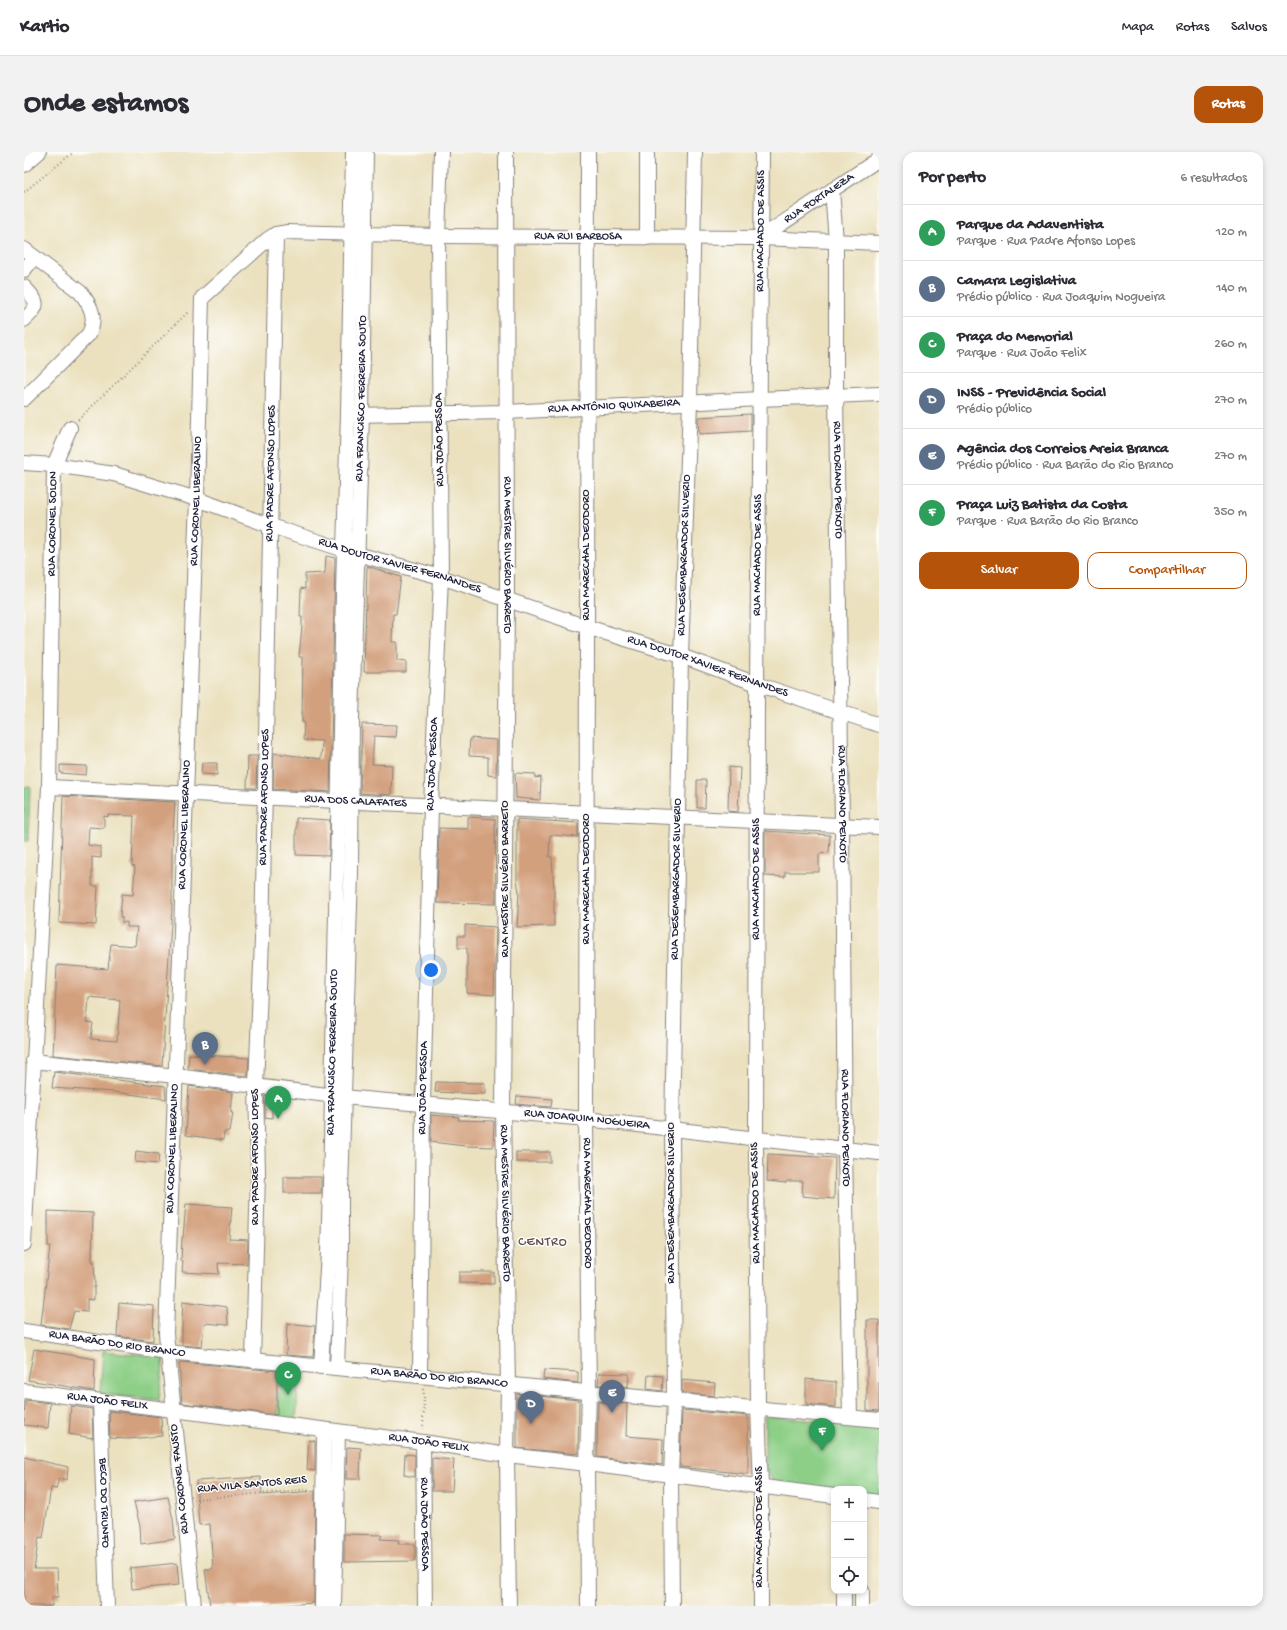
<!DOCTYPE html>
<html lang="pt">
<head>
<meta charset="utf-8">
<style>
	:root { --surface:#fff; --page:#f2f2f3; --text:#2b2b33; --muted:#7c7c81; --line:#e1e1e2; --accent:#b45309 }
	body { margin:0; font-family:"Gochi Hand",sans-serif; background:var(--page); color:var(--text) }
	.controls { position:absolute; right:12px; bottom:12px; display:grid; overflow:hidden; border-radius:8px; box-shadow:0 2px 6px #0003 }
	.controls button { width:36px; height:36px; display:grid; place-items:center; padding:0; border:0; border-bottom:1px solid var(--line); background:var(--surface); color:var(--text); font:20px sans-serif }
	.you { position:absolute; left:407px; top:818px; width:14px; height:14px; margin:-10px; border:3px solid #fff; border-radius:50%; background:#1a73e8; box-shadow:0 0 0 6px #1a73e833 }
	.badge { display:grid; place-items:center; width:26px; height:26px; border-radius:50%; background:var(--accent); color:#fff; font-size:13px; font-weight:700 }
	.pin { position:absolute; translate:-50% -33px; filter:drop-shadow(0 1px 2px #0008) }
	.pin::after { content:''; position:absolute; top:21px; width:14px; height:12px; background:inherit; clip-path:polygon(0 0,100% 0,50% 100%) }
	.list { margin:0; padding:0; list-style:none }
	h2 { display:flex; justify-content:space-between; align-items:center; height:52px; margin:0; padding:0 16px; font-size:17px }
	h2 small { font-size:13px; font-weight:400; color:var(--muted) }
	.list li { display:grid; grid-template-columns:26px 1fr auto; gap:12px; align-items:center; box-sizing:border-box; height:56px; padding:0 16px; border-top:1px solid var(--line) }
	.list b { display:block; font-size:15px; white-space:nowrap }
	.list p { margin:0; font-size:13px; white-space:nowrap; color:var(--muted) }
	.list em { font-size:13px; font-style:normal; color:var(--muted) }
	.actions { display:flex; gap:8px; padding:12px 16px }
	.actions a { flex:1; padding:9px 0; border:1px solid var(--accent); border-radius:12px; text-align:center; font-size:14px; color:var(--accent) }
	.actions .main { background:var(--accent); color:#fff }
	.icon { flex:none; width:22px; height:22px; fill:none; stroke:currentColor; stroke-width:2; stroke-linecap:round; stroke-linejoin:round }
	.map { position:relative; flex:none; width:855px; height:1454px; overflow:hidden; border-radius:12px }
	header { display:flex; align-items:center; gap:24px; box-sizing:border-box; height:56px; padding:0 20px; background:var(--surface); border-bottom:1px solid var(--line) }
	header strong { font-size:19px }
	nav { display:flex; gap:22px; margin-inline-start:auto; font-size:14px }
	.intro { display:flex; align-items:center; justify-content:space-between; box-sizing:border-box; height:96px; padding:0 24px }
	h1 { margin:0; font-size:28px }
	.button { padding:10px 18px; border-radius:12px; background:var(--accent); color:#fff; font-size:14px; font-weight:700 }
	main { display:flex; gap:24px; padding:0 24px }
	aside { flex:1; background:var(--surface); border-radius:12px; box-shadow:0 2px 6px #0003 }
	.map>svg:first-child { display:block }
</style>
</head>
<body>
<header>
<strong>Kartio</strong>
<nav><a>Mapa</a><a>Rotas</a><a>Salvos</a></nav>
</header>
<div class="intro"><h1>Onde estamos</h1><a class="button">Rotas</a></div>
<main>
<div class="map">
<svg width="855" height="1454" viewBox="0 0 855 1454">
	<rect width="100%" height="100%" fill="#fdfcf7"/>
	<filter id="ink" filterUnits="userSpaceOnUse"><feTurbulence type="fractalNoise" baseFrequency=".025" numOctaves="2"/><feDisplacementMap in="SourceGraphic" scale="8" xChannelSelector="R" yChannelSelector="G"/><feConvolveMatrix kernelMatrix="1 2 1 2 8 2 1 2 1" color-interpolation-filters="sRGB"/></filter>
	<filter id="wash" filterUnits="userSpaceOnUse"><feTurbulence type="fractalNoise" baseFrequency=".012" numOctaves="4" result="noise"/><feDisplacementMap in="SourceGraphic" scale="16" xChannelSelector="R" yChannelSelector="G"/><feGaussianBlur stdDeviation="0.9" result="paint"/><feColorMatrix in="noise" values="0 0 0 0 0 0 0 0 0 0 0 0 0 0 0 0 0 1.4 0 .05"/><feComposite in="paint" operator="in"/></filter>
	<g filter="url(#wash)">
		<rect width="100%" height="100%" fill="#ebe1bf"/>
		<g fill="#8dcf87" stroke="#587861">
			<polygon points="0,635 6,635 4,689 0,689"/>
			<polygon points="79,1199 140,1205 135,1248 76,1242"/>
			<polygon points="256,1217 275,1218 272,1270 253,1268"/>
			<polygon points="741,1264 855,1275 855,1345 840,1343 840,1337 810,1337 751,1332 741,1317"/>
		</g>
		<g id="blocks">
			<g fill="#d3a07e" fill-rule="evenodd">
				<polygon points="727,262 727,279 675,282 674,265"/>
				<polygon points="302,404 311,406 306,640 249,637 250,601 297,607 298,589 279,588 280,570 278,570 279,505 275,505 278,474 278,465 276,465 277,436 281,437 281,422 301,421"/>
				<polygon points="343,414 377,425 372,462 369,462 368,490 373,490 373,509 382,510 382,520 340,520"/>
				<polygon points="338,572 373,573 372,585 350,584 348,612 368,613 367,643 336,641"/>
				<polygon points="446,586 473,588 472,624 464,623 464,605 445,604"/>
				<polygon points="224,604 233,604 232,636 223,636"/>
				<polygon points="178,611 193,611 193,623 177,622"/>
				<polygon points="36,613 63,614 62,623 36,621"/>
				<polygon points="705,615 716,616 714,660 704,659"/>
				<polygon points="491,621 511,622 511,626 517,625 516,648 492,646"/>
				<polygon points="673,628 682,628 681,656 673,656"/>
				<path d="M 39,644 L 151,650 L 148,696 L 148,756 L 138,914 L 29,903 L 33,813 L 84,817 L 87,792 L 111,794 L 113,775 L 103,775 L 103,770 L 98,771 L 98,765 L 96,765 L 98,742 L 109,743 L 111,715 L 108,714 L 110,664 L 84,663 L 84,665 L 80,664 L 80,676 L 65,675 L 64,693 L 77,695 L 77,706 L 68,705 L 68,734 L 74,734 L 72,773 L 35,771 ZM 65,845 L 96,848 L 93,889 L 67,887 L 69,871 L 63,870 Z"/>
				<polygon points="444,665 471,667 472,752 413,751 415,676 444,677"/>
				<polygon points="272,666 306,668 305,704 272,703"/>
				<polygon points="493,667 554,671 554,685 526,683 525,705 528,705 530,737 530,774 493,775 495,740 493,728"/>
				<polygon points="741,679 806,683 805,701 795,702 795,720 761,720 761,725 741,724"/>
				<polygon points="441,773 472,775 470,843 443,841 443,796 434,796 434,784 441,784"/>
				<polygon points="165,902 225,906 224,924 164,917"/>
				<polygon points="30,920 141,934 142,947 90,940 28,936"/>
				<polygon points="412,930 461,931 461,942 411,940"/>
				<polygon points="165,934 209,940 207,961 209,961 206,980 200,980 199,988 162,983"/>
				<polygon points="241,944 248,945 248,966 241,965"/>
				<polygon points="493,944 528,947 527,955 492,952"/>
				<polygon points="407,963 435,965 434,968 470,969 469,995 441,994 407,990"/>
				<polygon points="112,999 135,1002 134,1012 111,1010"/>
				<rect x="492" y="1000" width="34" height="10"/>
				<polygon points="744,1002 811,1006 810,1047 778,1044 779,1029 763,1029 762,1031 743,1029"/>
				<rect x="260" y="1025" width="37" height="16"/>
				<polygon points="162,1052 208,1055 205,1087 224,1088 223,1112 194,1111 195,1122 158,1120 159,1109 157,1109 158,1085 159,1085"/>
				<polygon points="24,1059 69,1061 68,1109 70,1109 71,1135 70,1135 70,1148 63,1147 63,1160 50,1159 45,1177 17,1173 26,1094 24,1094"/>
				<polygon points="435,1120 470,1120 470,1132 435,1131"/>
				<polygon points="159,1149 203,1155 204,1173 180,1171 178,1195 158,1193 158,1169"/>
				<polygon points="95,1151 130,1154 129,1189 93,1184"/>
				<polygon points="843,1168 855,1168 855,1259 843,1258"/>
				<polygon points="263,1171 291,1174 289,1205 262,1203"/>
				<polygon points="10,1197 71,1207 70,1239 4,1228"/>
				<polygon points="157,1210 253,1219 253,1263 158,1251 155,1211"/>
				<polygon points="520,1218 554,1220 554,1231 519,1227"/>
				<polygon points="575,1221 605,1222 604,1235 574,1233"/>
				<polygon points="624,1223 639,1224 638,1239 623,1237"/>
				<polygon points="782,1227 812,1230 812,1255 782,1252"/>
				<polygon points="658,1228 691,1231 690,1244 658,1241"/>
				<polygon points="493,1242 555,1248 554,1302 493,1296"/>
				<polygon points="1,1248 26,1251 24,1276 0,1273"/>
				<polygon points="574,1250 603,1252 602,1284 639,1287 638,1313 573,1305"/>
				<polygon points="47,1254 68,1257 69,1286 45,1282"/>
				<polygon points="658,1258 724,1264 724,1322 656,1315"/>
				<polygon points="85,1259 137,1265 138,1284 104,1287 86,1286"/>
				<polygon points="285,1288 291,1289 291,1319 283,1318"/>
				<polygon points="323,1295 337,1296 336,1327 322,1327"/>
				<polygon points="381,1302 391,1303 391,1325 380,1323"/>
				<polygon points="0,1305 44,1315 43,1328 35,1326 32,1337 27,1336 19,1386 15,1385 10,1417 33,1417 34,1445 28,1445 28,1454 0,1454"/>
				<polygon points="408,1306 430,1308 428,1339 408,1339"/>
				<polygon points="237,1325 238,1343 291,1339 290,1451 245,1454 186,1454 181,1417 189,1417 186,1372 175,1373 172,1329"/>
				<polygon points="144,1345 149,1367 151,1387 117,1392 116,1374 110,1350"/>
				<polygon points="320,1382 358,1383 356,1387 375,1388 374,1392 391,1392 391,1409 320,1410"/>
				<polygon points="153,1411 155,1433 108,1437 106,1416"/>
			</g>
		</g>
	</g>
	<g filter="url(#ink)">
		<use href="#blocks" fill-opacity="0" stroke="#86827d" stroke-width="1"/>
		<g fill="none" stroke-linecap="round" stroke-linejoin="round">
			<defs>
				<g id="minor">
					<path id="s1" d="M 482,0 L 483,447 L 479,960 L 484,1233 L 483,1303 L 485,1454"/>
					<path id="s2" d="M 564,0 L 562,967 L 565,1240 L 563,1312 L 564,1454"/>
					<polyline points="623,0 623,86"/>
					<polyline points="0,13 15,0"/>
					<path id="s3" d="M 808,38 L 812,89 L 812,244 L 818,673 L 821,997 L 826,1265"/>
					<path id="s4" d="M 736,86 L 855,7"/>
					<path d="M 0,97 L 56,140 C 67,153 73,166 65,182 L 0,247"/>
					<polyline points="0,118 10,105"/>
					<path d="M 0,135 C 15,151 16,153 0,168"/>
					<path id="s5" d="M 329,263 L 482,260 L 736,247 L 855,242"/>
					<path id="s6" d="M 0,311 L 30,313 L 90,322 L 129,334 L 173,347 L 247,374 L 333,402 L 417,425 L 563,475 L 657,504 L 733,532 L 855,573"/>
					<path id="s7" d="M 25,635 L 855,675"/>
					<path id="s8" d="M 9,909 L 152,924 L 319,945 L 562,967 L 855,1001"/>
					<path id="s9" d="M 0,1092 L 25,635 L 30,313 L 46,276"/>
					<path id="s10" d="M 0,1179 L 143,1200 L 855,1268"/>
					<path id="s11" d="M 229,1209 L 234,1021 L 232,934 L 238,788 L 252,82"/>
					<path id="s12" d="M 297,1215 L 304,1101 L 306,1035 L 320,397 L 324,262 L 329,0"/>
					<path id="s13" d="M 313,1216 L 317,1102 L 317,1037 L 327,721 L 328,566 L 338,263 L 342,0"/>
					<path id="s14" d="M 396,1224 L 399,952 L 407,654 L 417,425 L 414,84 L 417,0"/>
					<path id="s15" d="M 0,1239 L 399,1290 L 483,1303 L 563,1312 L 810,1344"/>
					<path id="s16" d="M 76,1249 L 83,1454"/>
					<path id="s17" d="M 399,1290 L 401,1454"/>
					<polyline points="840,1348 855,1350"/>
					<polyline points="820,1439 820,1454"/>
					<polyline points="838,1439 838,1454"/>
					<path id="s18" d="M 170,1454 L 142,1182 L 173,347 L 178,146 L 244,87 L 252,82 L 264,80 L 414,84 L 736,86 L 855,91"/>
					<polyline points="298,1454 300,1278"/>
					<polyline points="310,1454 314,1280"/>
					<path id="s19" d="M 648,1454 L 647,1323 L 650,1248 L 648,978 L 657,504 L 666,250 L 671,0"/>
					<path id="s20" d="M 737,1454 L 737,1334 L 734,1256 L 732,987 L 733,532 L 738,0"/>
				</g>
			</defs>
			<use href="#minor" stroke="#86827d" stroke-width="16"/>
			<g stroke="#86827d" stroke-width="2" stroke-dasharray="1 3" stroke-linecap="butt">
				<polyline points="0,40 50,0"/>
				<polyline points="54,268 165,159"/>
				<polyline points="399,1237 400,1243 399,1277"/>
				<polyline points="172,1347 287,1337"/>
			</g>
			<use href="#minor" stroke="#fff" stroke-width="14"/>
		</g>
	</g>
	<g text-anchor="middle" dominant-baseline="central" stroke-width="3" stroke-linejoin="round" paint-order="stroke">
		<g font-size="12" fill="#22223b" stroke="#fdfcf7">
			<text stroke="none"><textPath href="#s4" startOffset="71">RUA FORTALEZA</textPath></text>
			<text stroke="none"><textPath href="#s20" startOffset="1375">RUA MACHADO DE ASSIS</textPath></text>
			<text stroke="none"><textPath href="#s18" startOffset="1710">RUA RUI BARBOSA</textPath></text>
			<text stroke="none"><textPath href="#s13" startOffset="970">RUA FRANCISCO FERREIRA SOUTO</textPath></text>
			<text stroke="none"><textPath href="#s5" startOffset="261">RUA ANTÔNIO QUIXABEIRA</textPath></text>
			<text transform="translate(416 288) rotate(-91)">RUA JOÃO PESSOA</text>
			<text stroke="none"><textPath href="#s11" startOffset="888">RUA PADRE AFONSO LOPES</textPath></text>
			<text stroke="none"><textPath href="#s3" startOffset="290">RUA FLORIANO PEIXOTO</textPath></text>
			<text stroke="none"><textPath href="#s18" startOffset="1107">RUA CORONEL LIBERALINO</textPath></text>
			<text stroke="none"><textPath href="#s9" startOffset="721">RUA CORONEL SOLON</textPath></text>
			<text stroke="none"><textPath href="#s1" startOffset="403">RUA MESTRE SILVÉRIO BARRETO</textPath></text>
			<text transform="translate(563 403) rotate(-90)">RUA MARECHAL DEODORO</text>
			<text stroke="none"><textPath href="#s19" startOffset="1051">RUA DESEMBARGADOR SILVERIO</textPath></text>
			<text stroke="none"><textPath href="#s20" startOffset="1051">RUA MACHADO DE ASSIS</textPath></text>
			<text stroke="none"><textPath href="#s6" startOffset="391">RUA DOUTOR XAVIER FERNANDES</textPath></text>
			<text stroke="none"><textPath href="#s6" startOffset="715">RUA DOUTOR XAVIER FERNANDES</textPath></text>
			<text stroke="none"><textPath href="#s14" startOffset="612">RUA JOÃO PESSOA</textPath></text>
			<text stroke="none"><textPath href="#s11" startOffset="564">RUA PADRE AFONSO LOPES</textPath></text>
			<text stroke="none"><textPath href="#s7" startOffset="307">RUA DOS CALAFATES</textPath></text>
			<text stroke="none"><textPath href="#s3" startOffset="614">RUA FLORIANO PEIXOTO</textPath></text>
			<text stroke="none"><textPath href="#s18" startOffset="783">RUA CORONEL LIBERALINO</textPath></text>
			<text transform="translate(482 727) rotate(-90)">RUA MESTRE SILVÉRIO BARRETO</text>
			<text transform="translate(563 727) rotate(-90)">RUA MARECHAL DEODORO</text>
			<text stroke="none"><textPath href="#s19" startOffset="727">RUA DESEMBARGADOR SILVERIO</textPath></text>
			<text stroke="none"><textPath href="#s20" startOffset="727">RUA MACHADO DE ASSIS</textPath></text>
			<text stroke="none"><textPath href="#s12" startOffset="315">RUA FRANCISCO FERREIRA SOUTO</textPath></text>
			<text stroke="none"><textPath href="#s14" startOffset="288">RUA JOÃO PESSOA</textPath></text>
			<text stroke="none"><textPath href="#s8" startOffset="557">RUA JOAQUIM NOGUEIRA</textPath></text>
			<text stroke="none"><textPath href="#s3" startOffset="938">RUA FLORIANO PEIXOTO</textPath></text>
			<text stroke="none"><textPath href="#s18" startOffset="459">RUA CORONEL LIBERALINO</textPath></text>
			<text transform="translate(232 1005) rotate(-90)">RUA PADRE AFONSO LOPES</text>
			<text stroke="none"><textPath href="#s1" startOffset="1051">RUA MESTRE SILVÉRIO BARRETO</textPath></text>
			<text stroke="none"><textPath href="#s2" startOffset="1051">RUA MARECHAL DEODORO</textPath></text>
			<text transform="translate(648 1051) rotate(-90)">RUA DESEMBARGADOR SILVERIO</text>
			<text transform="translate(732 1051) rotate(-91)">RUA MACHADO DE ASSIS</text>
			<text stroke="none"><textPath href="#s10" startOffset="94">RUA BARÃO DO RIO BRANCO</textPath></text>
			<text stroke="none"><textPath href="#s10" startOffset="418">RUA BARÃO DO RIO BRANCO</textPath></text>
			<text stroke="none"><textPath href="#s15" startOffset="84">RUA JOÃO FELIX</textPath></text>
			<text stroke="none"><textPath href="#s15" startOffset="408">RUA JOÃO FELIX</textPath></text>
			<text transform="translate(156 1327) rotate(-96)">RUA CORONEL FAUSTO</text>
			<text transform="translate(228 1333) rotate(-5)">RUA VILA SANTOS REIS</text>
			<text stroke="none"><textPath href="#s16" startOffset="102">BECO DO TRIUNFO</textPath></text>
			<text stroke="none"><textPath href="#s17" startOffset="82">RUA JOÃO PESSOA</textPath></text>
			<text transform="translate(736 1375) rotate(-90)">RUA MACHADO DE ASSIS</text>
		</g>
		<g font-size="13" letter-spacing="1" fill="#604e52" stroke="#fdfcf7">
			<text x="519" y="1090">CENTRO</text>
		</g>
	</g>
</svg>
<div class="controls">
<button>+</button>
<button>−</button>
<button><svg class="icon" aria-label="locate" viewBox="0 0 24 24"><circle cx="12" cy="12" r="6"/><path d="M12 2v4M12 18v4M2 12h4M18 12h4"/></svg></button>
</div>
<div class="you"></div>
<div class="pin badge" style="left:254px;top:967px;background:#2e9e5b">A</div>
<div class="pin badge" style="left:181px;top:913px;background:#5c6f8a">B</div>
<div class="pin badge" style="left:264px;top:1243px;background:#2e9e5b">C</div>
<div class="pin badge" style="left:507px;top:1272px;background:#5c6f8a">D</div>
<div class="pin badge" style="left:588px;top:1261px;background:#5c6f8a">E</div>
<div class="pin badge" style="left:798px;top:1299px;background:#2e9e5b">F</div>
</div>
<aside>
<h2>Por perto<small>6 resultados</small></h2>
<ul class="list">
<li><span class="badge" style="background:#2e9e5b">A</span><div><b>Parque da Adaventista</b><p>Parque · Rua Padre Afonso Lopes</p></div><em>120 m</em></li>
<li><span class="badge" style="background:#5c6f8a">B</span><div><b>Camara Legislativa</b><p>Prédio público · Rua Joaquim Nogueira</p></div><em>140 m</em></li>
<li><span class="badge" style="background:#2e9e5b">C</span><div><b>Praça do Memorial</b><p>Parque · Rua João Felix</p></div><em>260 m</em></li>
<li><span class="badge" style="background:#5c6f8a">D</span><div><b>INSS - Previdência Social</b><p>Prédio público</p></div><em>270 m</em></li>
<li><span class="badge" style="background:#5c6f8a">E</span><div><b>Agência dos Correios Areia Branca</b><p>Prédio público · Rua Barão do Rio Branco</p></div><em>270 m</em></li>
<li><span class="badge" style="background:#2e9e5b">F</span><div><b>Praça Luiz Batista da Costa</b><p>Parque · Rua Barão do Rio Branco</p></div><em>350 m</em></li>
</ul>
<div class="actions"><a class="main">Salvar</a><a>Compartilhar</a></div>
</aside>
</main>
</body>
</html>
